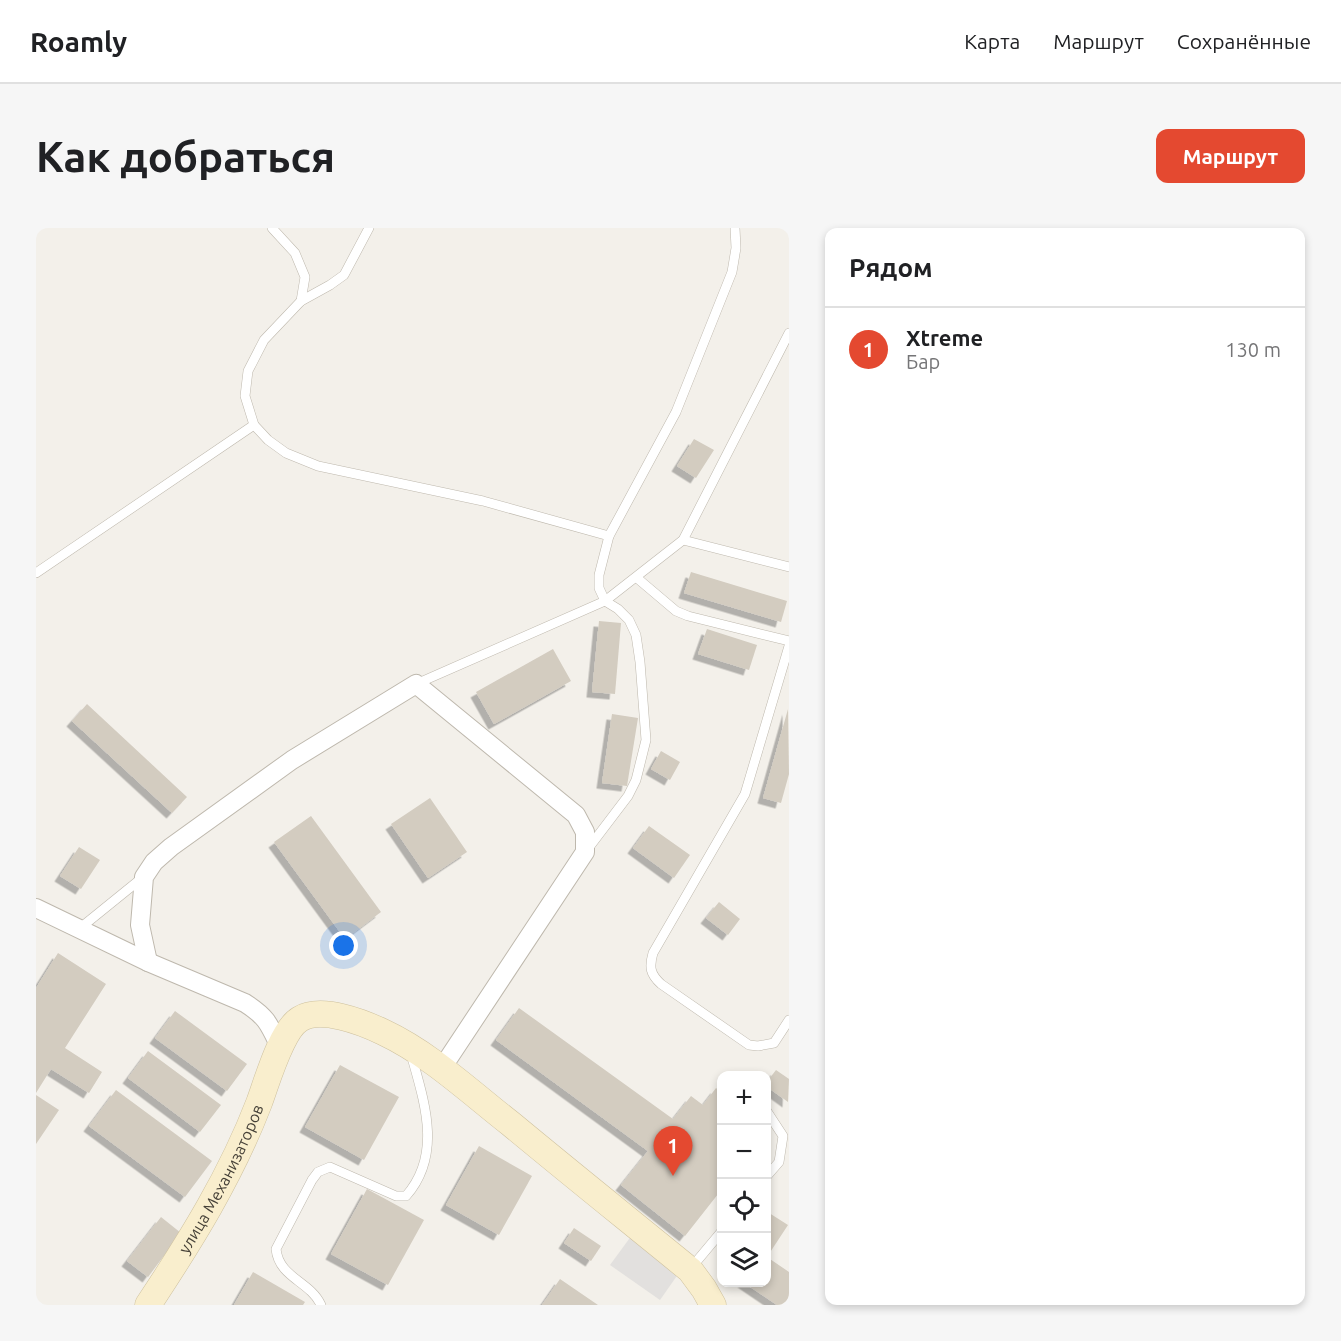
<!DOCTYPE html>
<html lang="ru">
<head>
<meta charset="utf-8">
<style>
	:root { --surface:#fff; --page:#f6f6f6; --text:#202124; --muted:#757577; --line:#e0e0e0; --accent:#e44930 }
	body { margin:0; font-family:Ubuntu,sans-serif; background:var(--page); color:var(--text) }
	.controls { position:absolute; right:18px; bottom:18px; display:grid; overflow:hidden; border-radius:12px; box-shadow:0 3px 9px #0003 }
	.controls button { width:54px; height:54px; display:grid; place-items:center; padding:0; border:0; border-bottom:2px solid var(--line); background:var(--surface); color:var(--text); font:30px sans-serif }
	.you { position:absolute; left:308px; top:718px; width:21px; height:21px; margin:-15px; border:4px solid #fff; border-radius:50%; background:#1a73e8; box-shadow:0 0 0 9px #1a73e833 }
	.badge { display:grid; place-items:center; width:39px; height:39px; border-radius:50%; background:var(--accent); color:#fff; font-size:20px; font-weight:700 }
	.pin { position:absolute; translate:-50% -50px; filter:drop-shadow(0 2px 3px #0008) }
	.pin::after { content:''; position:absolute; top:32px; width:21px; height:18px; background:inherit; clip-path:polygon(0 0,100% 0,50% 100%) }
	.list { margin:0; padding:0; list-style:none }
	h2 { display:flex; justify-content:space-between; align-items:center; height:78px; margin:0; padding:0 24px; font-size:26px }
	h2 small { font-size:20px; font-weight:400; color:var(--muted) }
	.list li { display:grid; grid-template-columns:39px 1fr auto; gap:18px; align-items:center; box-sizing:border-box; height:84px; padding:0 24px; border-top:2px solid var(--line) }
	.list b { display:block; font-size:22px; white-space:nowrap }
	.list p { margin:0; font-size:20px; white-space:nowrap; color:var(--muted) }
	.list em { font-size:20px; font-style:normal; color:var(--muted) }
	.icon { flex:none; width:33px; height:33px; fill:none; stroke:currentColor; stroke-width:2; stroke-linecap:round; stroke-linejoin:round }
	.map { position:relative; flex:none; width:753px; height:1077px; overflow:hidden; border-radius:12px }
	header { display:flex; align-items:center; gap:36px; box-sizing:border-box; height:84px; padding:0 30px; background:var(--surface); border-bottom:2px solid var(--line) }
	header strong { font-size:28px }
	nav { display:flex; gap:33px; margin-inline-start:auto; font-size:21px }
	.intro { display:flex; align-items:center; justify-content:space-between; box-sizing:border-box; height:144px; padding:0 36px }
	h1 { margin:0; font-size:42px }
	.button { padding:15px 27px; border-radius:12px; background:var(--accent); color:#fff; font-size:21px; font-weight:700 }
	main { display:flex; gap:36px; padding:0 36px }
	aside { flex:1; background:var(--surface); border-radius:12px; box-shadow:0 3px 9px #0003 }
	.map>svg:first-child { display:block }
</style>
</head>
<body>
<header>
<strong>Roamly</strong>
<nav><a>Карта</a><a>Маршрут</a><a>Сохранённые</a></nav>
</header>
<div class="intro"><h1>Как добраться</h1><a class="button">Маршрут</a></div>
<main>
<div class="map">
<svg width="753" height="1077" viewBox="0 0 753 1077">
	<defs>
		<filter id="shadow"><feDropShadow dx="-5.5" dy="5.5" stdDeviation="0" flood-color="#0004"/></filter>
	</defs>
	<rect width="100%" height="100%" fill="#f3f0ea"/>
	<polygon fill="#e2e0de" points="596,1007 645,1042 624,1072 574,1037"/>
	<g fill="#d3ccc0" filter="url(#shadow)">
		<polygon points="658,211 678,222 660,250 641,238"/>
		<polygon points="655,344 751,373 745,394 648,365"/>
		<polygon points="563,393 585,395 579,466 556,464"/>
		<polygon points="671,401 721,417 713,442 662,426"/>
		<polygon points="517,421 535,453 458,496 440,464"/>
		<polygon points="51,476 151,569 136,585 36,493"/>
		<polygon points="752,481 753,546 745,575 727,570"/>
		<polygon points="576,486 602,490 591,558 566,555"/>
		<polygon points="625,523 644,534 634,552 615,541"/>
		<polygon points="394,570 431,624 392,650 355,596"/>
		<polygon points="275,588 345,684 309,711 238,614"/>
		<polygon points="613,598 654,627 638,650 597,620"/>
		<polygon points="43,619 64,632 45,661 24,648"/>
		<polygon points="683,674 704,691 692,707 670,690"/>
		<polygon points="22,725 70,756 29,820 66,844 53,865 15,841 0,865 0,760"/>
		<polygon points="483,780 637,891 655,868 667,877 680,860 686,865 686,961 649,1008 585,957 612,923 460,812"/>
		<polygon points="139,783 211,836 191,863 119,810"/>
		<polygon points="112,823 185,877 164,904 92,850"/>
		<polygon points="304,837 363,869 328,932 269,899"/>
		<polygon points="740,842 753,851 752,874 730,858 730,855"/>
		<polygon points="80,862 176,933 149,969 53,898"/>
		<polygon points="0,867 23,882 0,916"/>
		<polygon points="443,918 496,948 463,1007 410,977"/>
		<polygon points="331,961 388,992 352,1057 295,1026"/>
		<polygon points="730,983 752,997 731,1029 753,1044 753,1077 741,1077 707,1054 730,1054"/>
		<polygon points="125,989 145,1005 112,1049 91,1033"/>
		<polygon points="538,1000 565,1018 555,1033 528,1015"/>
		<polygon points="217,1044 269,1074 267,1077 198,1077"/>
		<polygon points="524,1051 562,1077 506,1077"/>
	</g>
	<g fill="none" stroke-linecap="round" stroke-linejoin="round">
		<defs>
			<g id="lane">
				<polyline points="236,0 259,25 269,49 265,73"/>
				<polyline points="333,0 308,47 294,57 265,73 228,112 212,143 209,168 218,197 232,212 250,225 282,238 447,273 573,308"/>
				<polyline points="647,312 753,339"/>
				<polyline points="0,345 218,197"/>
				<polyline points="601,350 640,383 652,388 753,413"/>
				<path d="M 753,418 L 709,566 L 617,725 C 613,739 614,746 625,756 L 713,817 L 722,818 L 738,815 L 753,792"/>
				<polyline points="380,456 569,373 647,312 753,105"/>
				<polyline points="551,622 592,568 600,552 610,512 604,434 600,407 593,392 582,381 569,373 563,360 563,347 573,308 640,184 696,44 700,20 699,0"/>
				<polyline points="43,701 106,650"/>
				<polyline points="730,882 747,908 743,934 730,949"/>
				<polyline points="655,1040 686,1003"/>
				<path d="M 285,1077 C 274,1053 243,1050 240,1021 L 276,952 L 282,944 L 294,939 L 360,968 L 370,968 C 407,926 388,873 375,826"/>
			</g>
			<g id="street">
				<path d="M 0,680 L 112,734 L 209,775 C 231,789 233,796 244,819"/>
				<polyline points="112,734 104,697 108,649 118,634 135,619 256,532 380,456 540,587 549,604 549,624 406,840"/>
			</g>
			<g id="secondary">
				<path id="s1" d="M 112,1077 C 155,1012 195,948 223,875 C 231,854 245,802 264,791 C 285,778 326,794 347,804 C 394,826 434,864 475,896 C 534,945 594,993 654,1042 L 668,1061 L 677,1077"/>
			</g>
		</defs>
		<use href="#lane" stroke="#beb8ad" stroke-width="10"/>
		<use href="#street" stroke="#beb8ad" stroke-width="20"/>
		<use href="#secondary" stroke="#cec19e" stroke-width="27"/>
		<use href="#lane" stroke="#fff" stroke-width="9"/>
		<use href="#street" stroke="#fff" stroke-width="18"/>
		<use href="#secondary" stroke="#f9eecd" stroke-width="26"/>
	</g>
	<g text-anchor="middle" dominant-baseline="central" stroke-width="6" stroke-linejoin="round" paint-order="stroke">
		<g font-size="16" fill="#464138" stroke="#fff">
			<text stroke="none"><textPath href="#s1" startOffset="146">улица Механизаторов</textPath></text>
		</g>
	</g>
</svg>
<div class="controls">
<button>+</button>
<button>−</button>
<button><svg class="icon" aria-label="locate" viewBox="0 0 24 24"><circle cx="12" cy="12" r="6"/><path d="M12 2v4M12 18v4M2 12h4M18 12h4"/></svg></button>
<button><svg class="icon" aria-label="layers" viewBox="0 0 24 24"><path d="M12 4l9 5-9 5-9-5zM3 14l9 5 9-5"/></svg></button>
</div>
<div class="you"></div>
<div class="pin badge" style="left:637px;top:948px">1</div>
</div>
<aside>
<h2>Рядом<small></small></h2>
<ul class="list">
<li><span class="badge">1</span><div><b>Xtreme</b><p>Бар</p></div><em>130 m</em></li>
</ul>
</aside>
</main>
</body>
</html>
